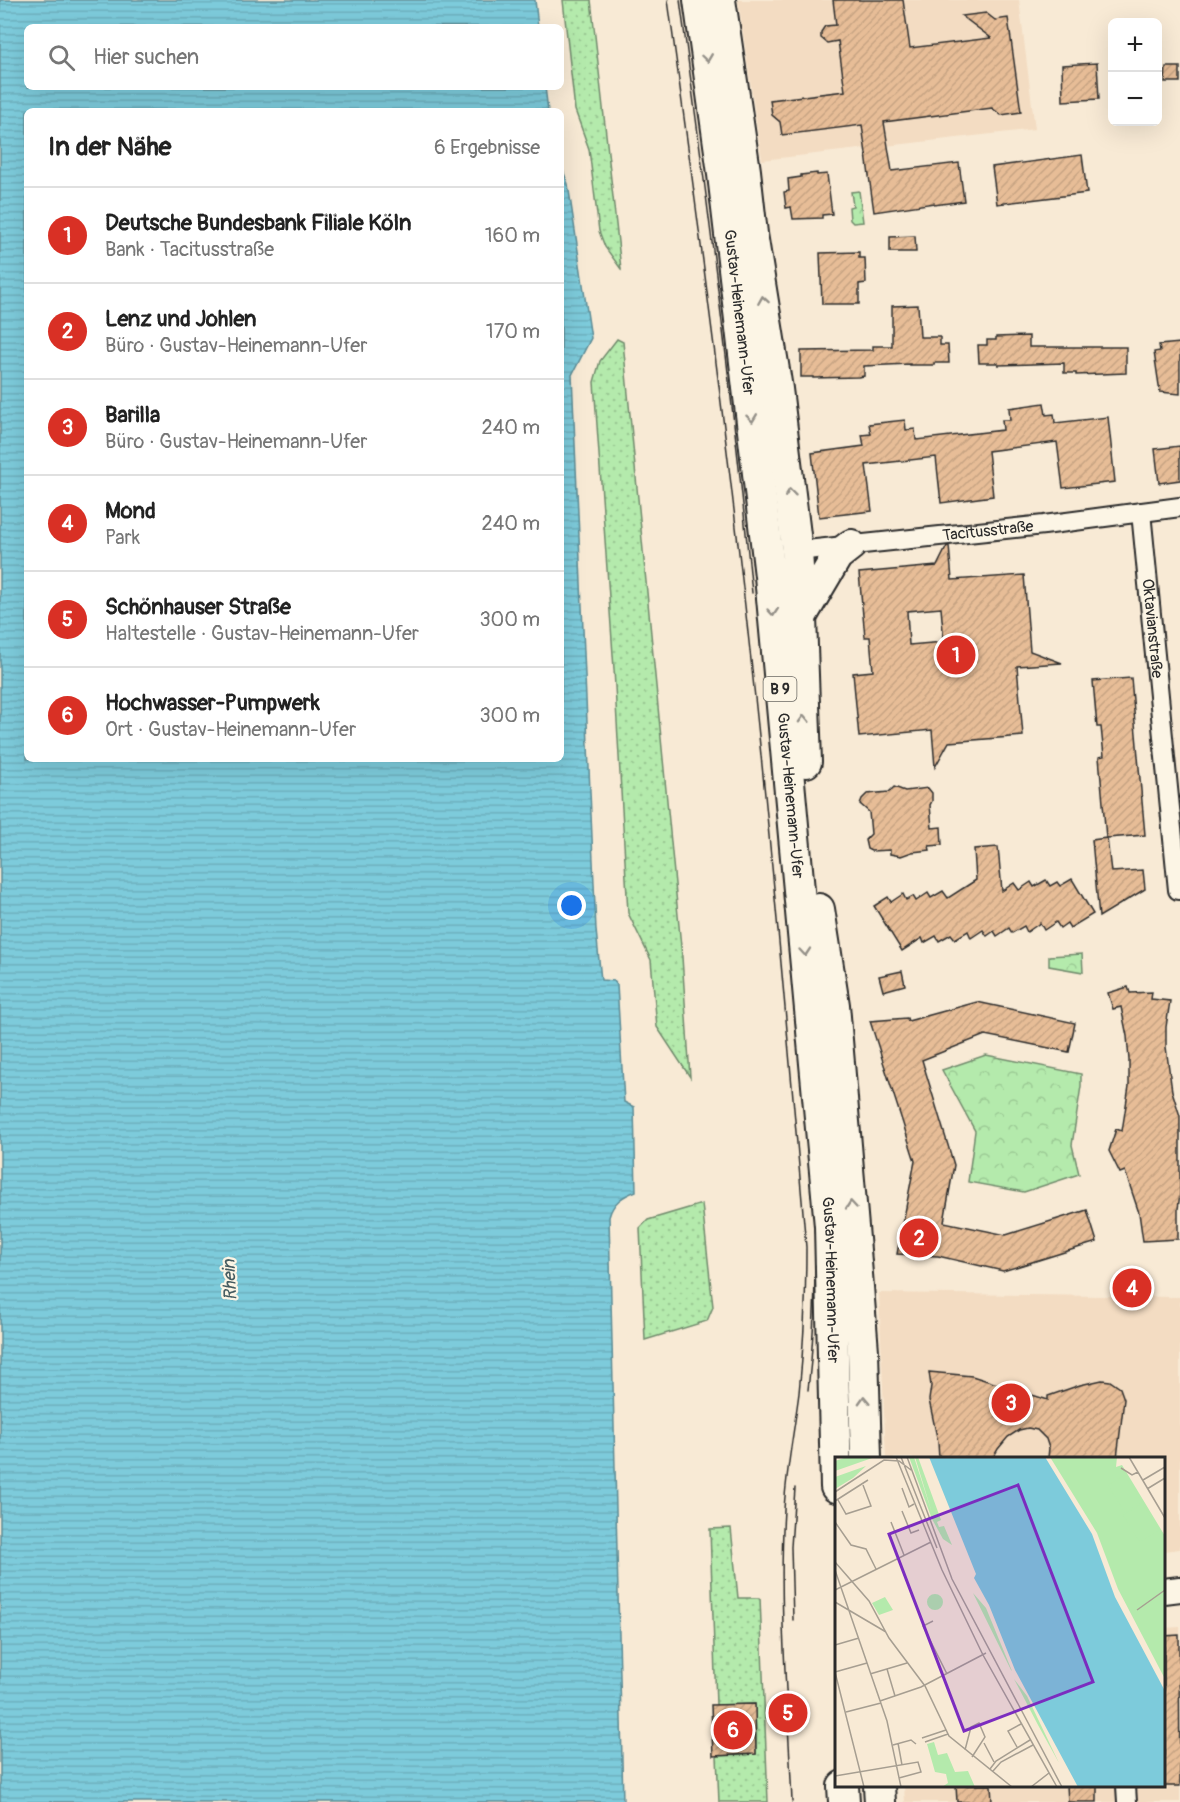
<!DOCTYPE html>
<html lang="de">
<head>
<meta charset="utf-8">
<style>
	:root { --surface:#fff; --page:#f2f2f2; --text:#222; --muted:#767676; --line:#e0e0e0; --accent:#d93025 }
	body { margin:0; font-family:Pangolin,sans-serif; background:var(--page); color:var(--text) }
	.controls { position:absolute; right:18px; top:18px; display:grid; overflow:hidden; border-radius:9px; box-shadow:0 6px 24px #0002 }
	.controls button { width:54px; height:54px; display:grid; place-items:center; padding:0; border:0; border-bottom:2px solid var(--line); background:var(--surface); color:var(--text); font:30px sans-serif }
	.you { position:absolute; left:572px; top:906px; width:21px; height:21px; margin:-15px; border:4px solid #fff; border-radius:50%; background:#1a73e8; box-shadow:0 0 0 9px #1a73e833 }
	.badge { display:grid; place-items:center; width:39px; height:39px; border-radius:50%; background:var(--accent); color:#fff; font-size:20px; font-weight:700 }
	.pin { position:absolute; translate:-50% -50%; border:3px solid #fff; box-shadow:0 2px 6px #0006 }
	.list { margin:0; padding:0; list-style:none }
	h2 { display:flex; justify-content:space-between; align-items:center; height:78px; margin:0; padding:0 24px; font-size:26px }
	h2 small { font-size:20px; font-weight:400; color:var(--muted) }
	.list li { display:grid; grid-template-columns:39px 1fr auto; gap:18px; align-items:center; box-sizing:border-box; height:96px; padding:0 24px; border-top:2px solid var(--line) }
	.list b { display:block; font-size:22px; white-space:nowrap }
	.list p { margin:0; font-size:20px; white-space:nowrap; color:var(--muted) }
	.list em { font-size:20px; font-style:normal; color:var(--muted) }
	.icon { flex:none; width:33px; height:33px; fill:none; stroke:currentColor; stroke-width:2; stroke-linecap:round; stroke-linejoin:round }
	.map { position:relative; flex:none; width:1180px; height:1802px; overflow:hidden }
	.search { position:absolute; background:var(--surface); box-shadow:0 6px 24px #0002; left:24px; top:24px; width:540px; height:66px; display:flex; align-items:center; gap:15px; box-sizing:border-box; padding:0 21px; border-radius:9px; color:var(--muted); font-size:22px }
	.panel { position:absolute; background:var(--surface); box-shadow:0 6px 24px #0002; left:24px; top:108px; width:540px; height:654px; border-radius:9px }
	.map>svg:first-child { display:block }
</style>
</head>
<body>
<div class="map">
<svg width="1180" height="1802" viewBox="0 0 1180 1802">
	<defs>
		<pattern id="grass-dots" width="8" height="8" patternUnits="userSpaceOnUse" patternTransform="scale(1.5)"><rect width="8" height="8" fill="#b4eaac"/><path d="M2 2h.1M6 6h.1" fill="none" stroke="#9bc994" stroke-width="1.8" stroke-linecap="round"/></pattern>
		<pattern id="park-crowns" width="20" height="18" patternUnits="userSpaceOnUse" patternTransform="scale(1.5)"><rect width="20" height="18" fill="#b4eaac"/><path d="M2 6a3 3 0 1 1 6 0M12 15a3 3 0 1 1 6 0" fill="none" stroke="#9bc994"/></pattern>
		<pattern id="water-rules" width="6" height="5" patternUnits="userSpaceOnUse" patternTransform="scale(1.5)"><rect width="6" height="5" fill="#7dcbdb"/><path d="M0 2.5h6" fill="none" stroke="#6caebc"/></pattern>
		<pattern id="building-hatch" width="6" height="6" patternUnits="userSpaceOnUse" patternTransform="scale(1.5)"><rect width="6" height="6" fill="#e7bd97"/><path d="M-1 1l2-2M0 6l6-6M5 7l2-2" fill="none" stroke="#c6a382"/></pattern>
	</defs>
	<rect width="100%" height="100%" fill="#f8ead5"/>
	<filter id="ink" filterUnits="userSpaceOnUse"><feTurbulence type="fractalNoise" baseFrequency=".0167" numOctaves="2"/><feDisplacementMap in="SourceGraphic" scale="12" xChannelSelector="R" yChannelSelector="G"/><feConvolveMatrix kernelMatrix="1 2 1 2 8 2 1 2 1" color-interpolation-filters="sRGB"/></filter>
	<g filter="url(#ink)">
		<g fill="#f3dcc2">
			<polygon points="738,0 1019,0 1035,129 762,160"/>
			<polygon points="879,1293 1180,1297 1180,1549 1164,1551 1164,1458 886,1458"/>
			<polygon points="1180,1627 1180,1802 905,1802 904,1786 1164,1786 1164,1628"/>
		</g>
		<g fill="url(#grass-dots)" stroke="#708a6c" stroke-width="1.5">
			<polygon points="563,0 591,0 621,269 605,247 599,231 589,149 575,110"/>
			<polygon points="617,339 623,342 682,957 690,1077 657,1027 651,960 628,913 614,669 594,382 600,361"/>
			<polygon points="702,1204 713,1307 707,1321 645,1340 640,1228 648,1220"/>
			<polygon points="731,1528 738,1598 760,1598 768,1802 719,1802 717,1756 756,1754 755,1704 716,1705 710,1529"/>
		</g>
		<g fill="url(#park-crowns)" stroke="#708a6c" stroke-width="1.5">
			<polygon points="859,191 863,222 853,223 850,220 849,207 853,206 851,192"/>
			<polygon points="1082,954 1083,972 1049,966 1049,956"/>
			<polygon points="986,1055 1081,1074 1081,1086 1072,1145 1079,1174 1024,1192 968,1182 975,1131 942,1070"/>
			<rect x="1120" y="1278" width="24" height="20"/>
		</g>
		<path fill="url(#water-rules)" stroke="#5c8b95" stroke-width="1.5" d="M 0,0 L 535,0 L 538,27 L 27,27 L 27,87 L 545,87 L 548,111 L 27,111 L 27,759 L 561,759 L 561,165 L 568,184 L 591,338 L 572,375 L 596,930 L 601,980 L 614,981 L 617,985 L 624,1102 L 634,1107 L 636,1191 C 623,1196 613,1202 609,1217 L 623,1802 L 0,1802 Z"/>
		<g fill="url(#building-hatch)" stroke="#2b2b2b" stroke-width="1.5" fill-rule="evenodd">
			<polygon points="833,0 903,0 910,48 991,38 962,16 986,13 995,20 1008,18 1021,112 1001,115 992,108 884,122 892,171 959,163 964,201 934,205 934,203 874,212 862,125 782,135 780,122 772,115 770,100 845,91 838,41 827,43 821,38 821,32 825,26 836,25"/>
			<polygon points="1097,63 1099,99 1063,101 1062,65"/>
			<polygon points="1166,67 1180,67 1180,82 1165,82"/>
			<polygon points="1082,155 1087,193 997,204 992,167"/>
			<polygon points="817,173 817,175 827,174 832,214 822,215 822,218 793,219 791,207 786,208 784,192 789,191 788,179 801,177 801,175"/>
			<polygon points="915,236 916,252 890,252 890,237"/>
			<polygon points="859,252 859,258 865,258 866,283 859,284 859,304 822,304 820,253"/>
			<polygon points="918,305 920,337 940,337 940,345 948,345 949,363 934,363 934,365 910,365 910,364 864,366 864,376 858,377 813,378 813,377 801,377 801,351 873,350 873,346 892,346 892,306"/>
			<polygon points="1029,336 1029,347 1126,347 1126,373 1076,375 1076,373 1064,373 1064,363 998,365 998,363 979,363 978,345 987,345 987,340 996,340 996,337"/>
			<polygon points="1180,343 1180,394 1160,392 1154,352 1160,351 1159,345"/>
			<polygon points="1044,403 1046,415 1054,414 1055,423 1108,417 1115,482 1063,488 1057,442 988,451 993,496 941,503 936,457 866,465 872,511 819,517 812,453 864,446 862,435 871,434 869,424 905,420 906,430 915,429 916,440 1003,430 1002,420 1010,420 1009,408"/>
			<polygon points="1180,446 1180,480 1159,483 1155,449"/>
			<path d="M 947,546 L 949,546 L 952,580 L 1024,575 L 1030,651 L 1062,663 L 1017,666 L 1023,736 L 949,742 L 935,767 L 932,730 L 859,737 L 853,673 L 873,671 L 870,637 L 865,637 L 859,573 L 937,566 ZM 941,608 L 944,642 L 909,645 L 907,611 Z"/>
			<polygon points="1131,678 1145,835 1107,838 1111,872 1143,870 1145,889 1099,917 1092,840 1106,838 1099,757 1104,756 1101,727 1097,727 1093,681"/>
			<polygon points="894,787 905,791 928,788 932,793 932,801 930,805 932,828 941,827 942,845 929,846 930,850 912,852 901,856 890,854 890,850 871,851 867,849 865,840 871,834 869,812 860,804 862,799 867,794 889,792"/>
			<polygon points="998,847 1002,891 1014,883 1019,890 1031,882 1034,887 1046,880 1050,886 1057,882 1060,886 1072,879 1093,914 1070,928 1067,923 1060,928 1056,922 1044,930 1040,923 1027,932 1024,926 1012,933 1009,928 997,936 994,931 987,936 983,930 971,938 968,931 955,939 951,934 939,941 936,936 924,943 922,938 902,951 874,906 888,897 891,902 903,894 906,900 913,896 916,901 928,893 931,898 943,891 948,898 976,880 974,849"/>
			<polygon points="902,971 905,985 883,991 879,976"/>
			<polygon points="1128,987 1130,993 1152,992 1151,999 1170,1001 1166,1027 1166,1047 1172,1091 1180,1116 1180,1194 1178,1209 1178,1239 1143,1241 1139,1213 1125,1171 1120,1173 1109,1151 1116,1129 1122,1131 1129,1086 1129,1060 1127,1036 1121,1007 1113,1009 1108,993"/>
			<polygon points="977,1002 1075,1023 1069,1052 985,1035 922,1060 954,1165 944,1222 1006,1235 1087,1210 1097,1242 1003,1271 938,1256 897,1254 915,1161 870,1021 907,1018 908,1021"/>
			<polygon points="929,1372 972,1376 1048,1400 1048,1396 1080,1385 1102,1380 1110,1381 1120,1388 1124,1399 1117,1458 1048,1458 1049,1448 1046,1439 1037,1430 1028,1428 1019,1430 1008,1437 998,1449 993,1458 939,1458 938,1442 929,1400 931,1386"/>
			<polygon points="1179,1635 1180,1786 1164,1786 1164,1636"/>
			<polygon points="755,1704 756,1754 713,1756 711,1705"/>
			<polygon points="956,1785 991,1785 992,1802 957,1802"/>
			<polygon points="1067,1785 1097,1785 1097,1802 1068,1802"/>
		</g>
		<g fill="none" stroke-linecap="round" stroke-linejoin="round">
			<defs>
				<g id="minor">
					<path id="s1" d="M 1141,512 L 1178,890"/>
					<path id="s2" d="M 797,551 L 1044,525 L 1180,507"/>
					<polyline points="1126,1786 1127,1802"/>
				</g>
				<polyline id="tertiary" points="1164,1591 1180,1589"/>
				<g id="primary">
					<path id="s3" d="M 699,0 L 722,166 L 770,576 L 830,1226 L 836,1487"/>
					<polyline points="720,0 745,171 752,234 777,389 797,551 801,617 806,762"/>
					<polyline points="801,617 837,556 851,545"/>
					<polyline points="819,909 834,1005 857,1274 863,1351 866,1458"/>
					<polyline points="843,1786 844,1802"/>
					<polyline points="879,1786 880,1802"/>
				</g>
			</defs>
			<use href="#minor" stroke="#2b2b2b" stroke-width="22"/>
			<use href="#tertiary" stroke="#2b2b2b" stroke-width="28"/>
			<use href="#primary" stroke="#2b2b2b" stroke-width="34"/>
			<use href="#minor" stroke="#fcf5e5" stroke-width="18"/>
			<use href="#tertiary" stroke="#fcf5e5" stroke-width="24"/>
			<use href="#primary" stroke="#fcf5e5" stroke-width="30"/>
			<g stroke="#2b2b2b" stroke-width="1.5">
				<path d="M 668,0 C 695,196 721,392 743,588 C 768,807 787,1027 806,1247 C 806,1296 804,1344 799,1393 C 794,1432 786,1471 784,1510 C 778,1607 788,1705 792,1802"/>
				<path d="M 680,0 C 707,197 733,395 752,593"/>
				<path d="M 808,1390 C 813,1348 815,1307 815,1265"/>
				<polyline points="793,1620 791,1547 795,1488"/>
			</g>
		</g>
		<defs><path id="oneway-chevron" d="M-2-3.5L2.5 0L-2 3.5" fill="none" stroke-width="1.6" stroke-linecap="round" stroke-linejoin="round" transform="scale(1.5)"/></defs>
		<g stroke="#949088">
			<use href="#oneway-chevron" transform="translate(707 58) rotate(82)"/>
			<use href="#oneway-chevron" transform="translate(763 300) rotate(-99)"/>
			<use href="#oneway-chevron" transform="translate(752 418) rotate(83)"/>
			<use href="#oneway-chevron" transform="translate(790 493) rotate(-97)"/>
			<use href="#oneway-chevron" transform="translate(773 612) rotate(85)"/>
			<use href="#oneway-chevron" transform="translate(804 719) rotate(-92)"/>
			<use href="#oneway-chevron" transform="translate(805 952) rotate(85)"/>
			<use href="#oneway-chevron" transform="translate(851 1205) rotate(-95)"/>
			<use href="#oneway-chevron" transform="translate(864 1400) rotate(-92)"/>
		</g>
	</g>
	<g text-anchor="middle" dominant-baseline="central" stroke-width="4.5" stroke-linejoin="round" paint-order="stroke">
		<rect fill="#fcf5e5" stroke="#6a6863" stroke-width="1.5" x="763.5" y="677" width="33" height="24" rx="4.5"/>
		<g font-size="15" font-weight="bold" fill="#2b2b2b">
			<text x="780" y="689">B 9</text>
		</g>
		<g font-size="16" fill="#2b2b2b" stroke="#fcf5e5">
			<text stroke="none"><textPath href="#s3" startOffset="315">Gustav-Heinemann-Ufer</textPath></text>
			<text stroke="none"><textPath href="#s2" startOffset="192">Tacitusstraße</textPath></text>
			<text stroke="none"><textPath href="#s1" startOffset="117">Oktavianstraße</textPath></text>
			<text stroke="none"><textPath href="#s3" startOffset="801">Gustav-Heinemann-Ufer</textPath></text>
			<text stroke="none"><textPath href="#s3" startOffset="1287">Gustav-Heinemann-Ufer</textPath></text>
		</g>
		<g font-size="18" font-style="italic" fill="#445b60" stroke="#fcf5e5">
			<text transform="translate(230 1280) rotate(-93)">Rhein</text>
		</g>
	</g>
	<g transform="translate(835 1457)">
		<rect width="330" height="330" fill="#f8ead5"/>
		<path d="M 74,0 L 79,0 L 97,56 L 80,0 L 83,0 L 106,63 L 102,65 L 104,70 L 109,69 L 117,88 L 108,82 L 97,62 ZM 31,9 L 18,21 L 0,32 L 0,20 ZM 138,136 L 151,151 L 177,214 L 176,213 ZM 179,222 L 192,239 L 224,306 L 203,268 Z" fill="#b4eaac"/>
		<path d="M 215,0 L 282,0 L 281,10 L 287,8 L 330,79 L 330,222 L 283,132 L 262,76 ZM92 145a8 8 0 1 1 16 0a8 8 0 1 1-16 0ZM 50,140 L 58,153 L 44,158 L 37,146 ZM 99,285 L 103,298 L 112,296 L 120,315 L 133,314 L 140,330 L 107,330 L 113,326 L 111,317 L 100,315 L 92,287 Z" fill="#b4eaac"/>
		<path d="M 12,0 L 40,0 L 0,14 L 0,4 ZM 289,18 L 307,45 L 290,56 L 273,28 ZM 307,47 L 324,73 L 305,85 L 288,58 Z" fill="#b4eaac"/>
		<path d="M 94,0 L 210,0 L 257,77 L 280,140 L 330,234 L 330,330 L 243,330 L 180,213 L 154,148 L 139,121 L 141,117 Z" fill="#7dcbdb"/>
		<path fill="none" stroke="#a69e91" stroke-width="1.5" d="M 61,0 L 107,113 L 148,198 L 222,330M 66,0 L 102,91M 72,0 L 117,122 L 227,330M 294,0 L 330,61M 286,11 L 297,18 L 303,15M 308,23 L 330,10M 67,31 L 74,50 L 79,47M 312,32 L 330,21M 0,35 L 49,3 L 64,4 L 76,13M 3,43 L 11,57 L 36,49 L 28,28M 0,44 L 33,23M 67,54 L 76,76 L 84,73M 0,65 L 16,88 L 31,92 L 41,112M 56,65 L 69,98M 0,105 L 34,144 L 54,181 L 90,229 L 114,279 L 177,330M 0,113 L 52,264 L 66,330M 0,133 L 96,85M 0,145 L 51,175M 302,153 L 330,133M 98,164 L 88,169 L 112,217M 0,188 L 24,181M 52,212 L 60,239M 0,215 L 29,330M 0,215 L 32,206M 35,217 L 72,206M 45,244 L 86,230 L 151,196M 11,255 L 46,246M 87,281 L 111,273M 90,285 L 113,277M 63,286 L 67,308M 149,286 L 159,305M 58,288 L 76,283 L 81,287M 182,290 L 173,274 L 186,267M 130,293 L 136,270 L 144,266 L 150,280 L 137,300M 155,312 L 161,304 L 195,283M 158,314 L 166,305 L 198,288M 0,319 L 83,305 L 86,315 L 64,321M 196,330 L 214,316"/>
		<path fill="#7b2cbf" fill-opacity="0.15" stroke="#7b2cbf" stroke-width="3" d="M 183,28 L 258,225 L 129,274 L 54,77 Z"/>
		<rect width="330" height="330" fill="none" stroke="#2b2b2b" stroke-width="3"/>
	</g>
</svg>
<div class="controls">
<button>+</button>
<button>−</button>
</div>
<div class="you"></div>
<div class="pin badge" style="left:956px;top:655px">1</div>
<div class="pin badge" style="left:919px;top:1238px">2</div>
<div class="pin badge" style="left:1011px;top:1403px">3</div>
<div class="pin badge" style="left:1132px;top:1288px">4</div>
<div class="pin badge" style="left:788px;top:1713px">5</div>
<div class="pin badge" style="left:733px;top:1730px">6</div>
<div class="search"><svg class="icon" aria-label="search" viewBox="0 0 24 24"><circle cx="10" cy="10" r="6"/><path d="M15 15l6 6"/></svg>Hier suchen</div>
<section class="panel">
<h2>In der Nähe<small>6 Ergebnisse</small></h2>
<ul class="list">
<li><span class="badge">1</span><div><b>Deutsche Bundesbank Filiale Köln</b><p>Bank · Tacitusstraße</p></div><em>160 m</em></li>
<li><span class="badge">2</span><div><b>Lenz und Johlen</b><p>Büro · Gustav-Heinemann-Ufer</p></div><em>170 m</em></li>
<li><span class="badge">3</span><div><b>Barilla</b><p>Büro · Gustav-Heinemann-Ufer</p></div><em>240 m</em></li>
<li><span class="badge">4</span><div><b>Mond</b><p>Park</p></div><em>240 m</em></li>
<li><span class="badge">5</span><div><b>Schönhauser Straße</b><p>Haltestelle · Gustav-Heinemann-Ufer</p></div><em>300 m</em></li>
<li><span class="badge">6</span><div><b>Hochwasser-Pumpwerk</b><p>Ort · Gustav-Heinemann-Ufer</p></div><em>300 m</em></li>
</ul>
</section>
</div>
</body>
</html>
